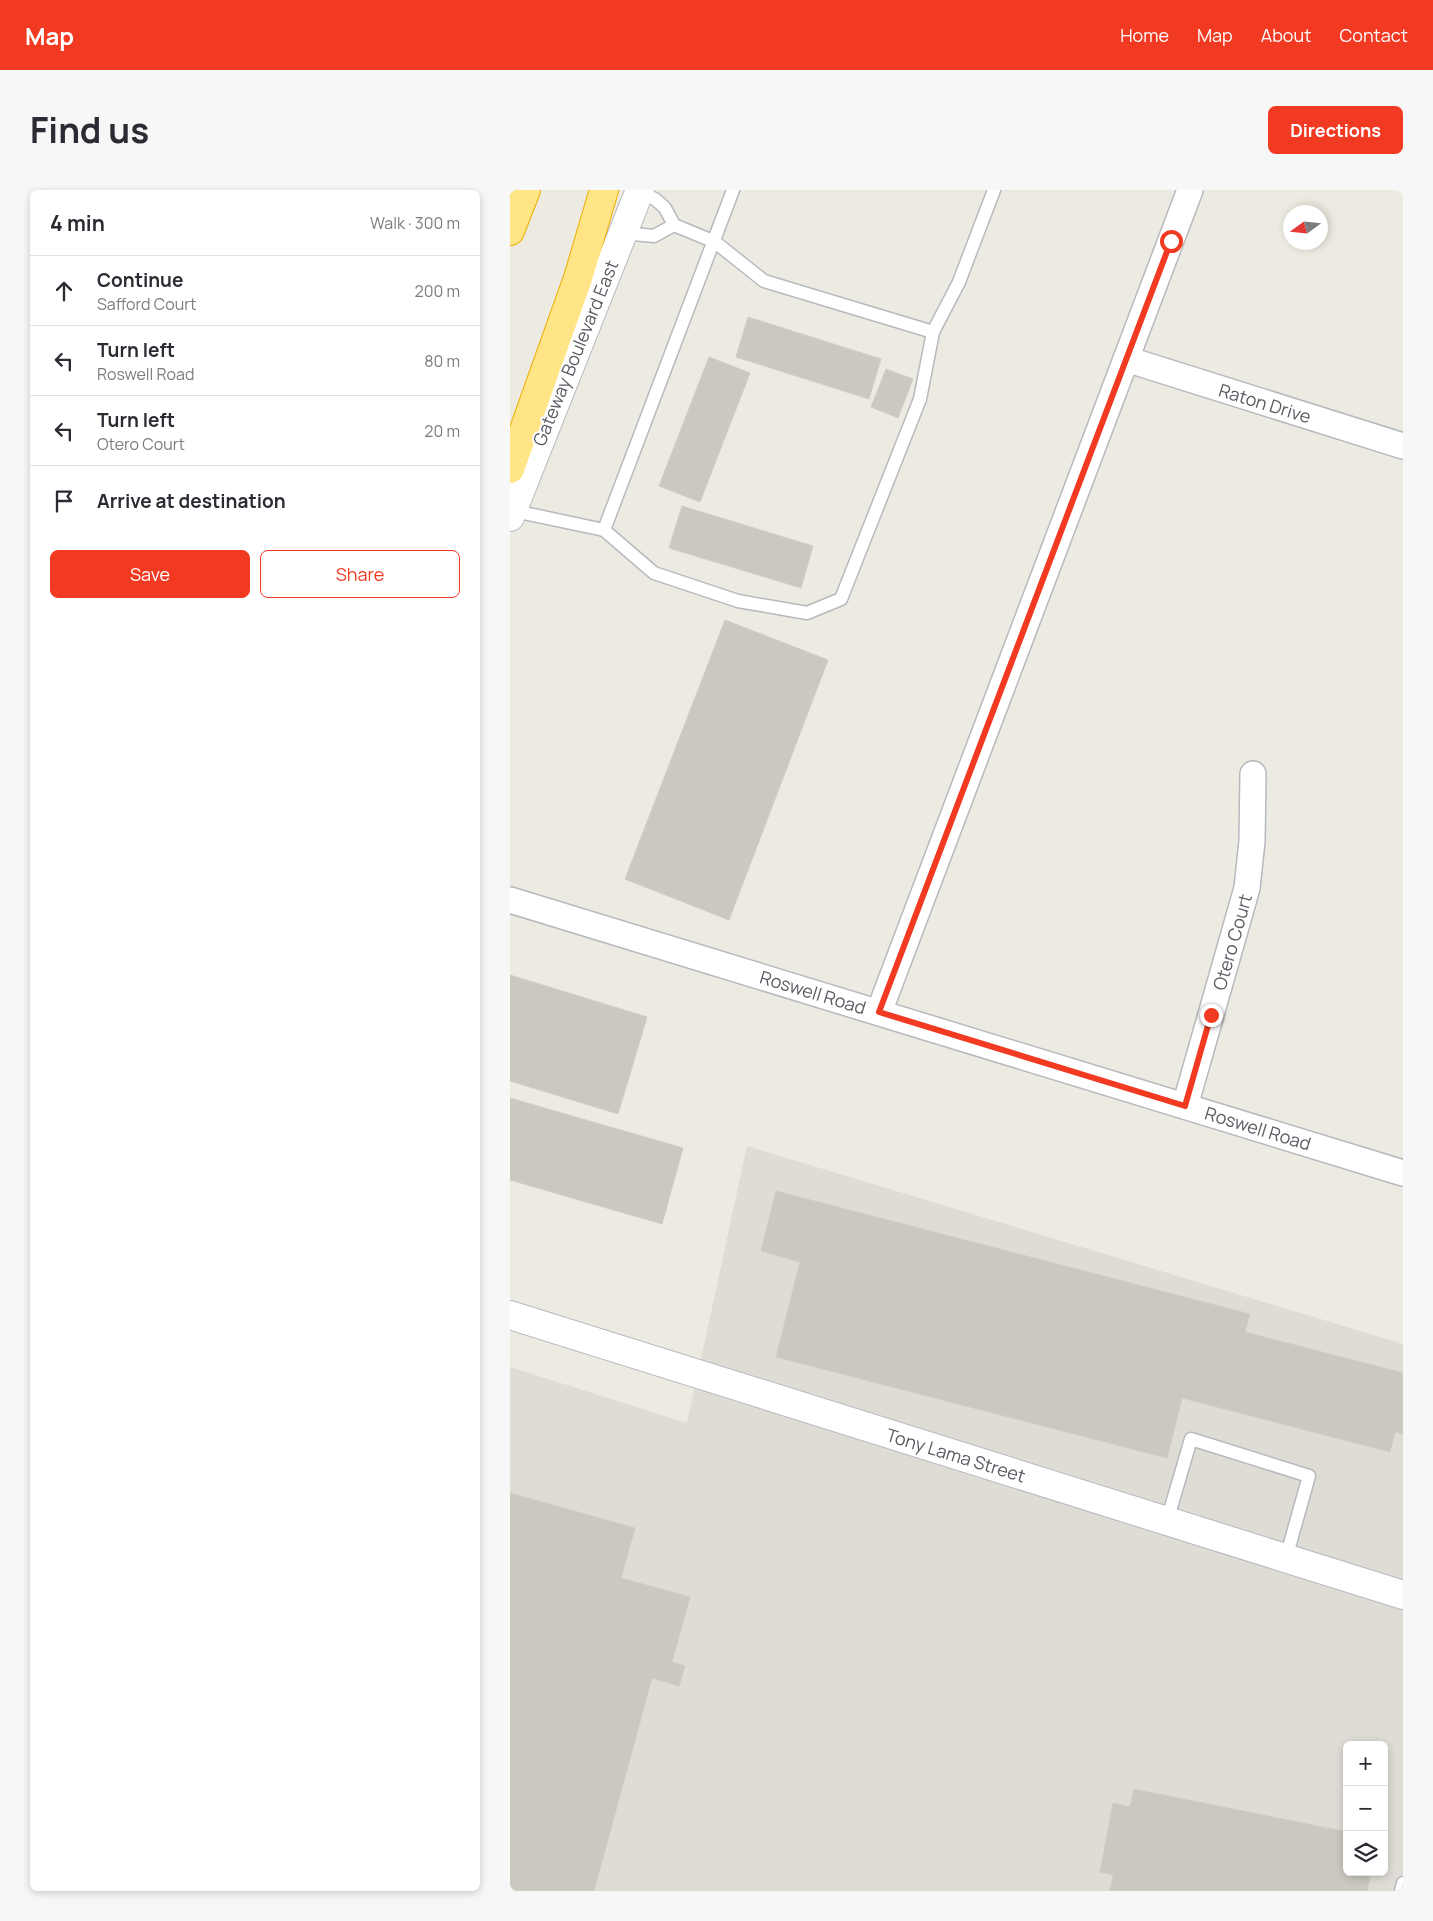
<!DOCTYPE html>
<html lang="en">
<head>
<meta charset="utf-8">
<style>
	:root { --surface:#fff; --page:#f7f7f7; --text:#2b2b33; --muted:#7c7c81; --line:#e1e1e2; --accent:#f23a22 }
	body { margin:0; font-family:Manrope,sans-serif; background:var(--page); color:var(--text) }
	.controls { position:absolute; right:15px; bottom:15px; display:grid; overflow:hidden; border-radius:8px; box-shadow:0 2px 8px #0003 }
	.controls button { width:45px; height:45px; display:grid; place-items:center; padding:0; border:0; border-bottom:1px solid var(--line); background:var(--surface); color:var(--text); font:25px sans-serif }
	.compass { position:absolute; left:773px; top:15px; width:45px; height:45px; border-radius:50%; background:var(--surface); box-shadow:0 2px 8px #0003; rotate:255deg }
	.stop { position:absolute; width:15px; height:15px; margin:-11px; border:4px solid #f23a22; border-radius:50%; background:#fff }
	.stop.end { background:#f23a22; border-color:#fff; box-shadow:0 1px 5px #0008 }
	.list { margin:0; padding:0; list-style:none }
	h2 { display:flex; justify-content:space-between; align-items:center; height:65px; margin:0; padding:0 20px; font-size:21px }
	h2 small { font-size:16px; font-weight:400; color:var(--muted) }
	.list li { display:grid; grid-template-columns:32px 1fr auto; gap:15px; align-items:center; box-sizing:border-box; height:70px; padding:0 20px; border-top:1px solid var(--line) }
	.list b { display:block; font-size:19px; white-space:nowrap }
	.list p { margin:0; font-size:16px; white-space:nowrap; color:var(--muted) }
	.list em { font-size:16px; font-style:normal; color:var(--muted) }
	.actions { display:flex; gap:10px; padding:15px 20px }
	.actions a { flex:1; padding:11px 0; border:1px solid var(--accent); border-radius:8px; text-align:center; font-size:18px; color:var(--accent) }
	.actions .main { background:var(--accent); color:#fff }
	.icon { flex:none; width:28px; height:28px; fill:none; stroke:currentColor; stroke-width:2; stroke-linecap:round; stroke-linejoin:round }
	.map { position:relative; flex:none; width:893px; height:1701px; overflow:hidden; border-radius:8px }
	header { display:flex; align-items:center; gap:30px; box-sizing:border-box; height:70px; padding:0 25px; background:var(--accent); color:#fff }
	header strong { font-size:24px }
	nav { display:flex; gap:28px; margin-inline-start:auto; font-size:18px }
	.intro { display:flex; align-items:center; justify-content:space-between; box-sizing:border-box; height:120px; padding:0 30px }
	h1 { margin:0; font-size:35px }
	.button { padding:12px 22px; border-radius:8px; background:var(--accent); color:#fff; font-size:18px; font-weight:700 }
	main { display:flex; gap:30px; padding:0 30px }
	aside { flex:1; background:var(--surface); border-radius:8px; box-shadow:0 2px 8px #0003 }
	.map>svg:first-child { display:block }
</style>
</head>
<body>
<header>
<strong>Map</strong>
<nav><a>Home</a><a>Map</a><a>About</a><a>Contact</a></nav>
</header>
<div class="intro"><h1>Find us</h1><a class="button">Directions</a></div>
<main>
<aside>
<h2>4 min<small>Walk · 300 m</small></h2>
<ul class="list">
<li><svg class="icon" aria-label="ahead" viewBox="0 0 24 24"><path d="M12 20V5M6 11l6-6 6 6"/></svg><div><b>Continue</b><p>Safford Court</p></div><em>200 m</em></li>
<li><svg class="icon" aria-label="left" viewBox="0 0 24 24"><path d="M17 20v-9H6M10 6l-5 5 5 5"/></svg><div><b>Turn left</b><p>Roswell Road</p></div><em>80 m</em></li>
<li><svg class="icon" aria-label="left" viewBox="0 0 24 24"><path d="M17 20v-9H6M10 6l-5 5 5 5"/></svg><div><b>Turn left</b><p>Otero Court</p></div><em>20 m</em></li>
<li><svg class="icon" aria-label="arrive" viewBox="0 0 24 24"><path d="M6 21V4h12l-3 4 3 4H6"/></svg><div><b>Arrive at destination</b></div></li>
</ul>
<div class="actions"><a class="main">Save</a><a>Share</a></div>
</aside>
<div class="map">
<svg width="893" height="1701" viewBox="0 0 893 1701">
	<rect width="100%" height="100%" fill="#edebe1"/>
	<path fill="#dedcd5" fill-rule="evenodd" d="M 237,956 L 893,1154 L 893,1701 L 0,1701 L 0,1177 L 177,1233 ZM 837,1555 L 874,1555 L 874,1682 L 837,1682 Z"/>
	<g fill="#cac8c0" stroke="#d2cdbf">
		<polygon points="238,127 371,169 359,209 226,167"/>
		<polygon points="199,167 240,183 190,312 149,296"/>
		<polygon points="376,179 403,189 388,228 361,217"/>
		<polygon points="172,316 303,356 291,398 159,358"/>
		<polygon points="215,430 318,470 219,730 115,689"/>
		<polygon points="0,785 137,827 108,924 0,891"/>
		<polygon points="0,908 173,958 152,1034 0,990"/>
		<polygon points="266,1001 740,1124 735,1142 893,1183 893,1244 885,1242 880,1262 672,1208 657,1268 266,1167 290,1072 251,1061"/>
		<polygon points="0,1303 125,1338 111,1388 180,1407 162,1472 175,1476 169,1496 142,1488 84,1701 0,1701"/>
		<polygon points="624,1599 837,1642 837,1682 861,1682 857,1701 600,1701 603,1685 590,1682 603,1613 620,1617"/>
	</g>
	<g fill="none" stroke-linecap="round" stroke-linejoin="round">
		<defs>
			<g id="service">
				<polyline points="129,2 145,9 155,18 164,35 205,52 254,91 423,142 449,92 484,0"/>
				<polyline points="113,43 144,46 164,35"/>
				<polyline points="0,320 94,340 223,0"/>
				<polyline points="94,340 144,383 228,411 297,423 331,409 410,209 423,142"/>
				<polyline points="657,1331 681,1249 799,1286 776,1368"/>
				<polyline points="891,1701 893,1693"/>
			</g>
			<g id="minor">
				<polyline points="616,169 893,256"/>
				<polyline points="0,710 893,983"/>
				<polyline points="369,822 680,0"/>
				<polyline points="675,916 737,698 742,651 743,584"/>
			</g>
			<polyline id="tertiary" points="0,1125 893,1405"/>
			<polyline id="secondary" points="0,327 130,0"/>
			<g id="motorway">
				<polyline points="0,41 16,0"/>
				<polyline points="0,279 68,88 94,0"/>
			</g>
		</defs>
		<use href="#service" stroke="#b6b9be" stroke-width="15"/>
		<use href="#minor" stroke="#b6b9be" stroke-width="28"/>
		<use href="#tertiary" stroke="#b6b9be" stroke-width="30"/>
		<use href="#secondary" stroke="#b6bac0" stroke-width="30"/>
		<use href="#motorway" stroke="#eead00" stroke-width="30"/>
		<use href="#service" stroke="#fff" stroke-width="12"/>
		<use href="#minor" stroke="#fff" stroke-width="25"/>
		<use href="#tertiary" stroke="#fff" stroke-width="28"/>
		<use href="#secondary" stroke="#fff" stroke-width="28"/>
		<use href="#motorway" stroke="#ffe586" stroke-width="28"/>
	</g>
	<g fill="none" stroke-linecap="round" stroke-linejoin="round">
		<polyline stroke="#f23a22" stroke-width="6" points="661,51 369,822 675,916 701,825"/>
	</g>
	<g text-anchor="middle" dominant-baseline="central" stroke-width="4" stroke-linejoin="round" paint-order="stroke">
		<g font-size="18" fill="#595d63" stroke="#fff">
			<text transform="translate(65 163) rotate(-68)">Gateway Boulevard East</text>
			<text transform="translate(755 213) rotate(17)">Raton Drive</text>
			<text transform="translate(722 752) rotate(-74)">Otero Court</text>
			<text transform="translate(303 802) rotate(17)">Roswell Road</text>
			<text transform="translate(748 938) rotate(17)">Roswell Road</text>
			<text transform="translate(446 1265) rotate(17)">Tony Lama Street</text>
		</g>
	</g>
</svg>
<div class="controls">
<button>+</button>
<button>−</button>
<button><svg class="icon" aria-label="layers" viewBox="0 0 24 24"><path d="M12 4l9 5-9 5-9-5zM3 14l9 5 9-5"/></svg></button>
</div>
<svg class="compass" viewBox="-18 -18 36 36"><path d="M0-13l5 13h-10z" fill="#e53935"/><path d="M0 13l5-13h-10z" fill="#7c7c81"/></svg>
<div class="stop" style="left:661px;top:51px"></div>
<div class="stop end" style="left:701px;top:825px"></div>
</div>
</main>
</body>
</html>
